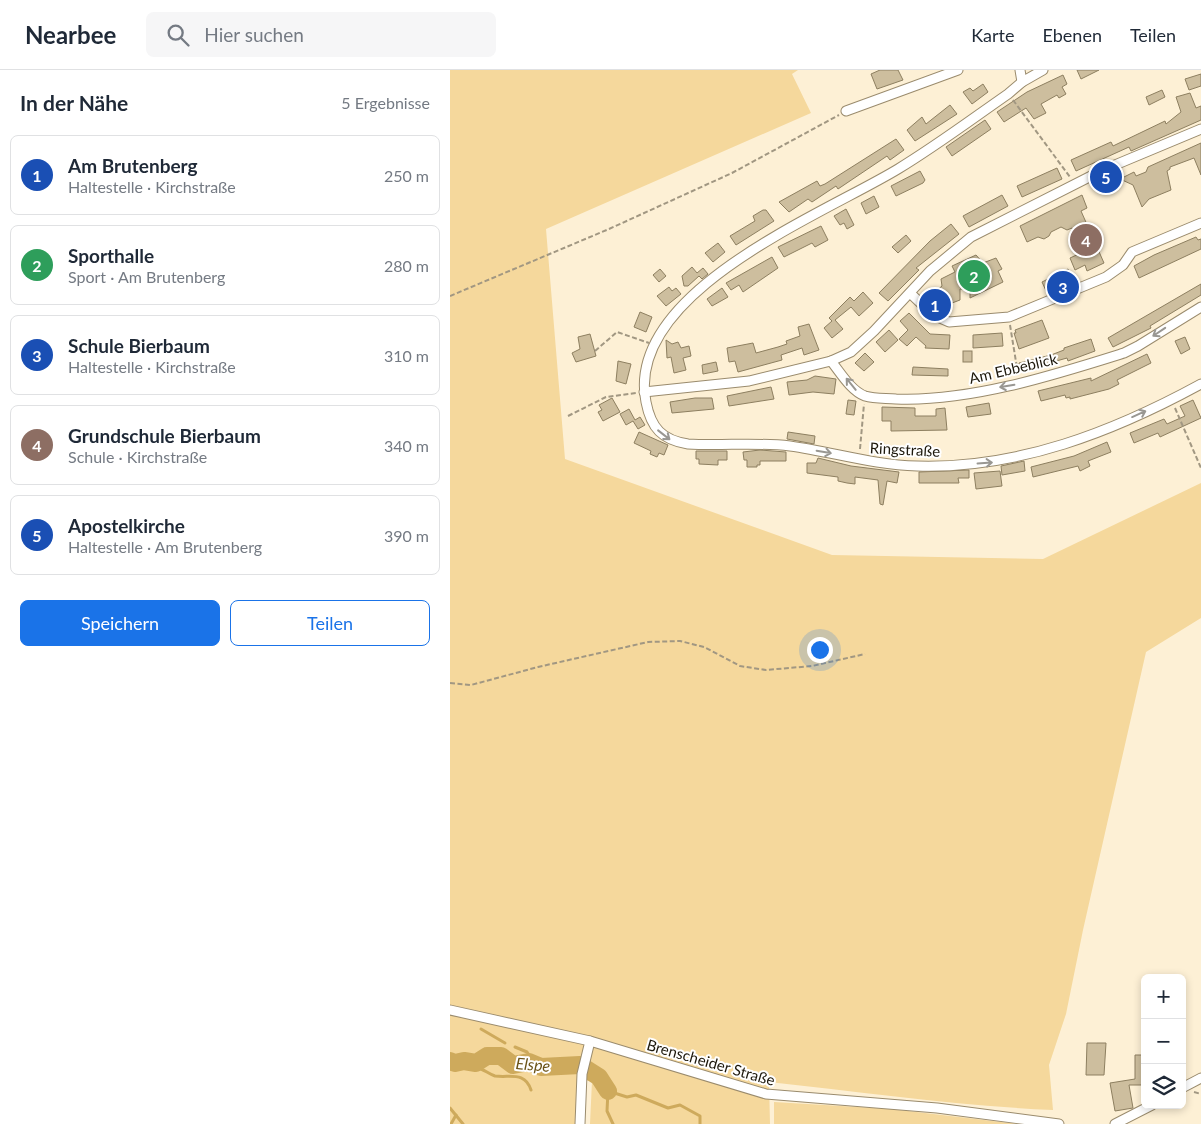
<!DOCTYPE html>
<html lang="de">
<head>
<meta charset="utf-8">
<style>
	:root { --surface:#fff; --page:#f6f6f7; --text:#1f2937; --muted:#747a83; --line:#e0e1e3; --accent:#1a73e8 }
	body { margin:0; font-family:Lato,sans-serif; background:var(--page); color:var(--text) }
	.controls { position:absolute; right:15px; bottom:15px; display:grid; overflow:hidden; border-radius:8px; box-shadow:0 2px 8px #0003 }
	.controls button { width:45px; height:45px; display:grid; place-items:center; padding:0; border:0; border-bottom:1px solid var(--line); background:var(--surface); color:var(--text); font:25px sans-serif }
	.you { position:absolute; left:369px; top:579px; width:18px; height:18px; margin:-12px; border:4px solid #fff; border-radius:50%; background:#1a73e8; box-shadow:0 0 0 8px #1a73e833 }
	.badge { display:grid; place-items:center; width:32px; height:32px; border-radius:50%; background:var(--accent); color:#fff; font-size:16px; font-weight:700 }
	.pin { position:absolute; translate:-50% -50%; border:2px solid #fff; box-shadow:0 1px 5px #0006 }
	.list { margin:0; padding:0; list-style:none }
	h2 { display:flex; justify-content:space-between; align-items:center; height:65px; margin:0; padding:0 20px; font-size:21px }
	h2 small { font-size:16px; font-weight:400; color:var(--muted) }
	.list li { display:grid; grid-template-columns:32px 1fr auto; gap:15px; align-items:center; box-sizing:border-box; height:80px; margin:0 10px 10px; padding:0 10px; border:1px solid var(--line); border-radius:8px }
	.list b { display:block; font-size:19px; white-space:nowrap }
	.list p { margin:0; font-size:16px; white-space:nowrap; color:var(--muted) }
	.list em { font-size:16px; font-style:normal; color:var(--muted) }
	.actions { display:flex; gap:10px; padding:15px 20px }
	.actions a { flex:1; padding:11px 0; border:1px solid var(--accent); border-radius:8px; text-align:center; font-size:18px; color:var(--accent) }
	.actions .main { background:var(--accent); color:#fff }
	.icon { flex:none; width:28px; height:28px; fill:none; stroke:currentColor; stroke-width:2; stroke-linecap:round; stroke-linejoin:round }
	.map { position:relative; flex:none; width:751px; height:1054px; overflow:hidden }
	header { display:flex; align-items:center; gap:30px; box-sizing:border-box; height:70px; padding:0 25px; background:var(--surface); border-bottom:1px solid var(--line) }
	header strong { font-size:24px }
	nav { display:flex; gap:28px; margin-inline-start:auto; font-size:18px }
	.search { width:350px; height:45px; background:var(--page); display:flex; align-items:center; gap:12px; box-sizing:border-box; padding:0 18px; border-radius:8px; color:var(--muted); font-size:19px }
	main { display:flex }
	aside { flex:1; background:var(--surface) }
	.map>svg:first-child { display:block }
</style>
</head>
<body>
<header>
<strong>Nearbee</strong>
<div class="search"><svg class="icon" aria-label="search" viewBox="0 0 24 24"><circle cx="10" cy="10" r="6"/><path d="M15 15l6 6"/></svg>Hier suchen</div>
<nav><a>Karte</a><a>Ebenen</a><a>Teilen</a></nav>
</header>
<main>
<aside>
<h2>In der Nähe<small>5 Ergebnisse</small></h2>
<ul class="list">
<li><span class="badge" style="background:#1a4fb4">1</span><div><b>Am Brutenberg</b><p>Haltestelle · Kirchstraße</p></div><em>250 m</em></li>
<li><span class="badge" style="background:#2e9e5b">2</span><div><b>Sporthalle</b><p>Sport · Am Brutenberg</p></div><em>280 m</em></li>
<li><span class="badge" style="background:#1a4fb4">3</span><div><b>Schule Bierbaum</b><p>Haltestelle · Kirchstraße</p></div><em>310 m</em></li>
<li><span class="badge" style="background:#8d6e63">4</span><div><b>Grundschule Bierbaum</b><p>Schule · Kirchstraße</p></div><em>340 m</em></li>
<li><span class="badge" style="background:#1a4fb4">5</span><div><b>Apostelkirche</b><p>Haltestelle · Am Brutenberg</p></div><em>390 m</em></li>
</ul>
<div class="actions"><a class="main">Speichern</a><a>Teilen</a></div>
</aside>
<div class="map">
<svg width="751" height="1054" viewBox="0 0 751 1054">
	<rect width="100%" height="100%" fill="#fdf0d5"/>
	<g fill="#f5d89c">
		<path d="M 0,0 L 348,0 L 342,4 L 361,43 L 96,159 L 115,389 L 382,485 L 593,489 L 751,413 L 751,548 L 696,582 L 633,860 L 616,944 L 599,995 L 603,1040 C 508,1036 413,1022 319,1012 L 320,1054 L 140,1054 L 142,1011 L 129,1010 L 127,1054 L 0,1054 Z"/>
		<polygon points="324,1032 441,1039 569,1054 324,1054"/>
	</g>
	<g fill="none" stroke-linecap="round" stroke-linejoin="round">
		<g stroke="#ceaa5c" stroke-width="3">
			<polyline points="31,959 55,973"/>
			<polyline points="65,977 77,982 81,988 79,992"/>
			<path d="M 5,993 C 14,1000 22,995 31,999 C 36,1001 39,1004 45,1006 C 60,1008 75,1001 81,1020"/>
			<polyline points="0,1038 13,1054"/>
			<polyline points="1,1054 6,1045"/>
			<polyline points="163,1054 157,1041 158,1021 177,1027 186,1025 218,1038 230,1035 250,1046 250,1054"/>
		</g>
		<polyline stroke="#ceaa5c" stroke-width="18" points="0,991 5,993 14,991 26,993 37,986 51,986 63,995 79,992 91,997 130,995 149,1007 158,1021"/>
	</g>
	<g fill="#cdbe9e" stroke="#8d7f60">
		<polygon points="430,0 448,0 453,10 427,19 421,4"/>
		<polygon points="627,0 649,0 631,9"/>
		<polygon points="751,4 751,16 739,20 735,9"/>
		<polygon points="613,5 617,14 612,17 616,24 609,28 607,25 591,34 596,43 584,49 576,38 554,52 547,42 577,22"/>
		<polygon points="533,14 538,22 522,34 513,22 520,18 523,21"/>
		<polygon points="712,20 715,27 699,35 696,27"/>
		<polygon points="740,23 746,38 751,36 751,50 681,81 679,77 626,101 621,90 661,72 663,76 715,51 716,54 731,42 726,27"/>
		<polygon points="500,35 507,44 465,71 457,60 472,47 476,54"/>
		<polygon points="535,50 541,59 502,86 496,77"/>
		<polygon points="446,69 454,80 440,90 437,86 388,119 386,116 362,132 358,129 339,142 329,132 367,111 370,116 375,114"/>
		<polygon points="751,73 751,105 744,88 720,97 720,99 717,101 721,120 699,129 692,137 683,115 670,109 684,102 686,106 696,102 698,97"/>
		<polygon points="607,98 612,109 572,127 567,116"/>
		<polygon points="470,101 475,110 473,113 446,126 441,116"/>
		<polygon points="552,125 558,136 519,157 513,146"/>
		<polygon points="632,125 637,138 631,141 654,193 637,201 635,195 625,200 620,188 633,182 622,158 617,160 611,157 601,162 599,166 594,169 588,167 577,172 570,156"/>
		<polygon points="424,126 429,137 416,144 411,133"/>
		<polygon points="396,139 404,155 397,159 394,153 390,155 384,146"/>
		<polygon points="313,140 316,140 324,151 286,175 280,166 305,151 303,146"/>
		<polygon points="501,154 509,164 466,198 469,200 438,231 429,223 480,171"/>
		<polygon points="371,156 378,170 365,177 362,173 334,187 328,177"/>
		<polygon points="456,165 461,171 448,183 442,177"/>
		<polygon points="746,167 748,170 751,169 751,179 689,208 684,196 704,185"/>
		<polygon points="268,173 275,182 263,192 255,183"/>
		<polygon points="526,185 533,193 546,188 552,199 548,201 553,212 520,228 520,219 510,219 510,230 502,233 495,222 482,233 478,228 492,216 491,209 505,202 502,196"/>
		<polygon points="322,187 328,198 293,222 289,215 281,220 276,213"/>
		<polygon points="242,197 247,203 253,198 258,204 252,209 249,206 238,216 234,216 232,206"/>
		<polygon points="210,199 216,206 209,212 203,205"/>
		<polygon points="618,199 624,210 597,223 592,212"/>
		<polygon points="751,214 751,225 700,256 701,258 663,277 658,268"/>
		<polygon points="219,217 222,221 226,218 231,224 216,236 207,226"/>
		<polygon points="272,218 278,227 262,236 257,229"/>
		<polygon points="413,222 423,233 409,246 401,237 385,250 393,259 382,268 374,258 382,251 379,248 400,227 404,231"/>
		<polygon points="190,242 202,247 196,262 184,257"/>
		<polygon points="459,243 480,264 500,265 499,279 475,278 476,276 466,267 457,276 449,269 458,260 450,251"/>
		<polygon points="592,250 599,268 569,279 564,263 566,263 565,260"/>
		<polygon points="359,254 369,280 354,285 352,278 331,285 332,290 288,302 285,291 279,292 277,278 303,273 306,283 328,277 337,274 336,271 350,266 348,257"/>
		<polygon points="439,260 448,270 435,282 426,272"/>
		<polygon points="552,263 553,276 523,278 523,265"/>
		<polygon points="140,264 146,286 126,292 122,283 130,279 128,267"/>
		<polygon points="735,267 740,279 731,284 725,271"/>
		<polygon points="641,269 645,281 618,291 617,288 571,301 569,293 601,285 614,280 614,278"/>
		<polygon points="216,270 222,274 228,272 231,278 239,276 241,286 233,288 236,300 224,303 221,287 217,288"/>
		<rect x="513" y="281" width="9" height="11"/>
		<polygon points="415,283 424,292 414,301 405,293"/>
		<polygon points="697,284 701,293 667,310 669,314 659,319 620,329 620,327 616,328 615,325 591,331 588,321 641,308 641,311"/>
		<polygon points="168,291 181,294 176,314 166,311"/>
		<polygon points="266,292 268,301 253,304 252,295"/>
		<polygon points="463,297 498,299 498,306 462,305"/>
		<polygon points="365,306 386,309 384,324 363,322 339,325 337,312 357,310"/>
		<polygon points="321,317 324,329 279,336 277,326"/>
		<polygon points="162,328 170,342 153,351 148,342 152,340 149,335"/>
		<polygon points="245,328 262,328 264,339 222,343 220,332"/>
		<polygon points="398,330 406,331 404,345 396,344"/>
		<polygon points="743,330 751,348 710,367 708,363 684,373 680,363 714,349 717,354 735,346 730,336"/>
		<polygon points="539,333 541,344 518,347 516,337"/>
		<polygon points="432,337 465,338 465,346 486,346 486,339 495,338 497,360 441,361 441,351 432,351"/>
		<polygon points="179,339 185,350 190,347 195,355 188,359 183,351 176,355 170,344"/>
		<polygon points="189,362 218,375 214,385 209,383 207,387 200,384 201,381 184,373"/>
		<polygon points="338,362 365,366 364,374 337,369"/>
		<polygon points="657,372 661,382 638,391 640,396 630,401 628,396 583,407 581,397 624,386"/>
		<polygon points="310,380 336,382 336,391 310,391 310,395 307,395 307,397 297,397 297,390 294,390 293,382"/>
		<polygon points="246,381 277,381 277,390 268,390 268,395 249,394 249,389 246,389"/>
		<polygon points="368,388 401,396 449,402 447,413 437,411 433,435 430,434 428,410 405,407 405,414 397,413 388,411 388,407 357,403 357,393 366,393"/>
		<polygon points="574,391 575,401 552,405 551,396"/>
		<polygon points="519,400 519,408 508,408 509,413 469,413 469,402"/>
		<polygon points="550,401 552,416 526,419 524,403"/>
		<polygon points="637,973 656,973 654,1005 636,1005"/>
		<polygon points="685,985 695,985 695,1015 679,1015 683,1038 665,1041 660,1013 685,1009"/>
	</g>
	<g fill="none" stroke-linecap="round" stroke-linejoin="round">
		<defs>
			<g id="minor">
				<polyline points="570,0 572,12"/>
				<path d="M 593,0 L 572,12 L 558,24 C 522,49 486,76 448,99 C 374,144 174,222 196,332 C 201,358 212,370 238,374 C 272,376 306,372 340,376 C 383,382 424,395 467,396 C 568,399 663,362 751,314"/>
				<polyline points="396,41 508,0"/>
				<polyline points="460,223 483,245 499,252 559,247 656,207 673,195 682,182 751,153"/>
				<path d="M 381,291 C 390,302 401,321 415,326 C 425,329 436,328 446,329 C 520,332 604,305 674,283 L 688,276 L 751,237"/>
				<polyline points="194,322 299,311 381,291 401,282 424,261 480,201 521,167 653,100 751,59"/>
				<polyline points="0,940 140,971 316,1024 487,1038 609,1054"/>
				<polyline points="732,1018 751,1008"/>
				<polyline points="130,1054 132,1004 140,971"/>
				<polyline points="665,1054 702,1035"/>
			</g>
		</defs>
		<use href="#minor" stroke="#9a8b6d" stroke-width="11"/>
		<g stroke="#a19782" stroke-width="2" stroke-dasharray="5 2.5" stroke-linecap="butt">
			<polyline points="563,30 620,107"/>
			<polyline points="0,226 159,159 282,103 389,45"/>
			<polyline points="560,255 568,304"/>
			<polyline points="145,281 167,262 199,273"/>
			<polyline points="725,338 751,398"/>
			<polyline points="118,346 156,327 186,323"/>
			<polyline points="410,379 414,334"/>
			<polyline points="0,613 21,615 88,597 198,572 230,571 254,577 290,596 316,600 362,596 415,584"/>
			<polyline points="744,1022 751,1024"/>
		</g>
		<use href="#minor" stroke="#fff" stroke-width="9"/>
	</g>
	<defs><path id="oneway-shaft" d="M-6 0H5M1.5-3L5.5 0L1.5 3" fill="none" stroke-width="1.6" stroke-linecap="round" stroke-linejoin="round" transform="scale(1.25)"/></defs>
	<g stroke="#999792">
		<use href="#oneway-shaft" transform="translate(709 262) rotate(146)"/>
		<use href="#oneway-shaft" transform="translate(401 314) rotate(-129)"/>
		<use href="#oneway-shaft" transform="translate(557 316) rotate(171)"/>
		<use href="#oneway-shaft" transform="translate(689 344) rotate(-24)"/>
		<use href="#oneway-shaft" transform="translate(214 365) rotate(38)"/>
		<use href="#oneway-shaft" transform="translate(374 382) rotate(10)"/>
		<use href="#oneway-shaft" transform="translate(535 393) rotate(-4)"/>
	</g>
	<g text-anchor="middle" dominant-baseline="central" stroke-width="4" stroke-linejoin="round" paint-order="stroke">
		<g font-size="15" fill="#1d180c" stroke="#fff">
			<text transform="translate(563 298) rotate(-13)">Am Ebbeblick</text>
			<text transform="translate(455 379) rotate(3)">Ringstraße</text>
			<text transform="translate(261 992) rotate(16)">Brenscheider Straße</text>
		</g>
		<g font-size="16" font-style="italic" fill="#6b5318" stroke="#fff">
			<text transform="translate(83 994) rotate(5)">Elspe</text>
		</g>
	</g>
</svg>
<div class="controls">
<button>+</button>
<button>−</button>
<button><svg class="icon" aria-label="layers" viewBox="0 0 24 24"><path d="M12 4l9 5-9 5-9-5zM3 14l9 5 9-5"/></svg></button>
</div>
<div class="you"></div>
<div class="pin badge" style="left:485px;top:235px;background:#1a4fb4">1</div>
<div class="pin badge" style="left:524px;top:206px;background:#2e9e5b">2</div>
<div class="pin badge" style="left:613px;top:217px;background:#1a4fb4">3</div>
<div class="pin badge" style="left:636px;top:170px;background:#8d6e63">4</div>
<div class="pin badge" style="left:656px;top:107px;background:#1a4fb4">5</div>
</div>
</main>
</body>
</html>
